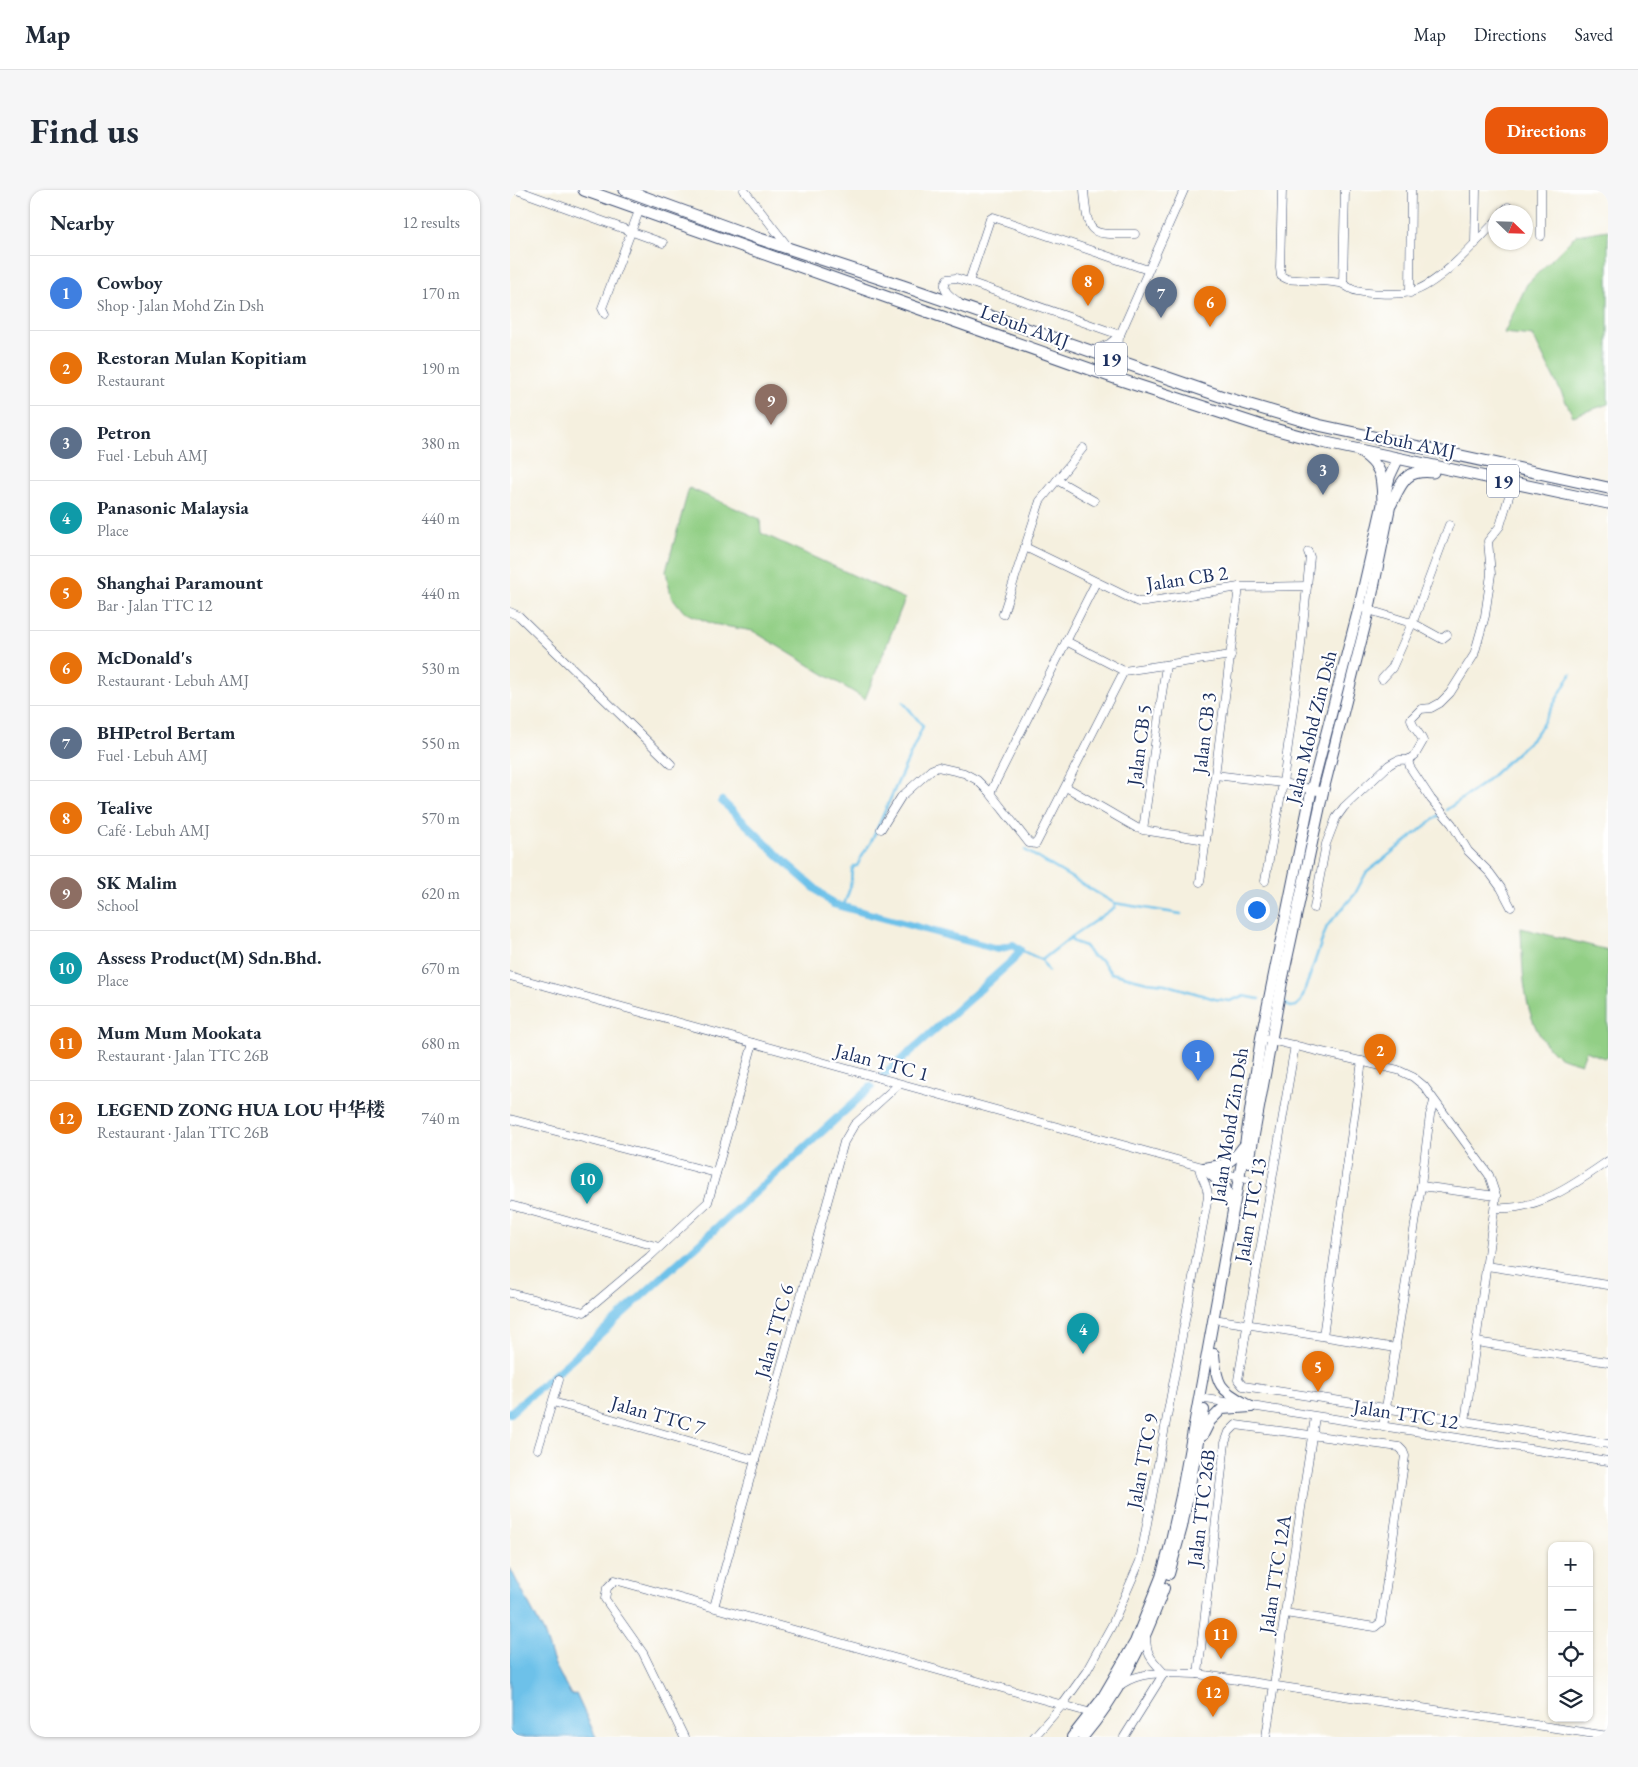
<!DOCTYPE html>
<html lang="en">
<head>
<meta charset="utf-8">
<style>
	:root { --surface:#fff; --page:#f6f6f7; --text:#1f2937; --muted:#747a83; --line:#e0e1e3; --accent:#ea580c }
	body { margin:0; font-family:"EB Garamond","Noto Serif SC",serif; background:var(--page); color:var(--text) }
	.controls { position:absolute; right:15px; bottom:15px; display:grid; overflow:hidden; border-radius:10px; box-shadow:0 1px 4px #0004 }
	.controls button { width:45px; height:45px; display:grid; place-items:center; padding:0; border:0; border-bottom:1px solid var(--line); background:var(--surface); color:var(--text); font:25px sans-serif }
	.compass { position:absolute; left:978px; top:15px; width:45px; height:45px; border-radius:50%; background:var(--surface); box-shadow:0 1px 4px #0004; rotate:113deg }
	.you { position:absolute; left:746px; top:719px; width:18px; height:18px; margin:-12px; border:4px solid #fff; border-radius:50%; background:#1a73e8; box-shadow:0 0 0 8px #1a73e833 }
	.badge { display:grid; place-items:center; width:32px; height:32px; border-radius:50%; background:var(--accent); color:#fff; font-size:16px; font-weight:700 }
	.pin { position:absolute; translate:-50% -41px; filter:drop-shadow(0 1px 2px #0008) }
	.pin::after { content:''; position:absolute; top:26px; width:18px; height:15px; background:inherit; clip-path:polygon(0 0,100% 0,50% 100%) }
	.list { margin:0; padding:0; list-style:none }
	h2 { display:flex; justify-content:space-between; align-items:center; height:65px; margin:0; padding:0 20px; font-size:21px }
	h2 small { font-size:16px; font-weight:400; color:var(--muted) }
	.list li { display:grid; grid-template-columns:32px 1fr auto; gap:15px; align-items:center; box-sizing:border-box; height:75px; padding:0 20px; border-top:1px solid var(--line) }
	.list b { display:block; font-size:19px; white-space:nowrap }
	.list p { margin:0; font-size:16px; white-space:nowrap; color:var(--muted) }
	.list em { font-size:16px; font-style:normal; color:var(--muted) }
	.icon { flex:none; width:28px; height:28px; fill:none; stroke:currentColor; stroke-width:2; stroke-linecap:round; stroke-linejoin:round }
	.map { position:relative; flex:none; width:1098px; height:1547px; overflow:hidden; border-radius:15px }
	header { display:flex; align-items:center; gap:30px; box-sizing:border-box; height:70px; padding:0 25px; background:var(--surface); border-bottom:1px solid var(--line) }
	header strong { font-size:24px }
	nav { display:flex; gap:28px; margin-inline-start:auto; font-size:18px }
	.intro { display:flex; align-items:center; justify-content:space-between; box-sizing:border-box; height:120px; padding:0 30px }
	h1 { margin:0; font-size:35px }
	.button { padding:12px 22px; border-radius:15px; background:var(--accent); color:#fff; font-size:18px; font-weight:700 }
	main { display:flex; gap:30px; padding:0 30px }
	aside { flex:1; background:var(--surface); border-radius:15px; box-shadow:0 1px 4px #0004 }
	.map>svg:first-child { display:block }
</style>
</head>
<body>
<header>
<strong>Map</strong>
<nav><a>Map</a><a>Directions</a><a>Saved</a></nav>
</header>
<div class="intro"><h1>Find us</h1><a class="button">Directions</a></div>
<main>
<aside>
<h2>Nearby<small>12 results</small></h2>
<ul class="list">
<li><span class="badge" style="background:#3f7fe0">1</span><div><b>Cowboy</b><p>Shop · Jalan Mohd Zin Dsh</p></div><em>170 m</em></li>
<li><span class="badge" style="background:#e8710a">2</span><div><b>Restoran Mulan Kopitiam</b><p>Restaurant</p></div><em>190 m</em></li>
<li><span class="badge" style="background:#5c6f8a">3</span><div><b>Petron</b><p>Fuel · Lebuh AMJ</p></div><em>380 m</em></li>
<li><span class="badge" style="background:#0f9aa8">4</span><div><b>Panasonic Malaysia</b><p>Place</p></div><em>440 m</em></li>
<li><span class="badge" style="background:#e8710a">5</span><div><b>Shanghai Paramount</b><p>Bar · Jalan TTC 12</p></div><em>440 m</em></li>
<li><span class="badge" style="background:#e8710a">6</span><div><b>McDonald's</b><p>Restaurant · Lebuh AMJ</p></div><em>530 m</em></li>
<li><span class="badge" style="background:#5c6f8a">7</span><div><b>BHPetrol Bertam</b><p>Fuel · Lebuh AMJ</p></div><em>550 m</em></li>
<li><span class="badge" style="background:#e8710a">8</span><div><b>Tealive</b><p>Café · Lebuh AMJ</p></div><em>570 m</em></li>
<li><span class="badge" style="background:#8d6e63">9</span><div><b>SK Malim</b><p>School</p></div><em>620 m</em></li>
<li><span class="badge" style="background:#0f9aa8">10</span><div><b>Assess Product(M) Sdn.Bhd.</b><p>Place</p></div><em>670 m</em></li>
<li><span class="badge" style="background:#e8710a">11</span><div><b>Mum Mum Mookata</b><p>Restaurant · Jalan TTC 26B</p></div><em>680 m</em></li>
<li><span class="badge" style="background:#e8710a">12</span><div><b>LEGEND ZONG HUA LOU 中华楼</b><p>Restaurant · Jalan TTC 26B</p></div><em>740 m</em></li>
</ul>
</aside>
<div class="map">
<svg width="1098" height="1547" viewBox="0 0 1098 1547">
	<rect width="100%" height="100%" fill="#fff"/>
	<filter id="ink" filterUnits="userSpaceOnUse"><feTurbulence type="fractalNoise" baseFrequency=".02" numOctaves="2"/><feDisplacementMap in="SourceGraphic" scale="10" xChannelSelector="R" yChannelSelector="G"/><feConvolveMatrix kernelMatrix="1 2 1 2 8 2 1 2 1" color-interpolation-filters="sRGB"/></filter>
	<filter id="wash" filterUnits="userSpaceOnUse"><feTurbulence type="fractalNoise" baseFrequency=".0096" numOctaves="4" result="noise"/><feDisplacementMap in="SourceGraphic" scale="20" xChannelSelector="R" yChannelSelector="G"/><feGaussianBlur stdDeviation="1.12" result="paint"/><feColorMatrix in="noise" values="0 0 0 0 0 0 0 0 0 0 0 0 0 0 0 0 0 1.4 0 .05"/><feComposite in="paint" operator="in"/></filter>
	<g filter="url(#wash)">
		<rect width="100%" height="100%" fill="#f5f0df"/>
		<g fill="#92cf85" stroke="#567f72">
			<polygon points="1098,40 1098,214 1063,226 1023,146 994,143 1017,94 1066,45"/>
			<polygon points="179,298 250,329 251,343 395,409 355,509 243,441 203,434 174,422 161,406 156,381"/>
			<path d="M 1011,738 L 1098,760 L 1098,866 L 1094,868 L 1076,861 L 1071,874 C 1063,871 1049,869 1043,862 C 1011,831 1013,779 1011,738 Z"/>
		</g>
		<polygon fill="#6dc1e9" stroke="#4478a4" points="0,1378 34,1443 44,1473 61,1505 66,1504 86,1547 0,1547"/>
		<g fill="none" stroke-linecap="round" stroke-linejoin="round">
			<g stroke="#6dc1e9" stroke-width="2.5">
				<polyline points="936,620 973,594 1023,548 1029,540 1061,484"/>
				<polyline points="604,713 671,724"/>
				<path d="M 333,717 C 336,709 340,701 341,692 C 342,686 340,682 344,676 L 347,676 L 353,664 L 361,652 L 413,536 L 393,512"/>
				<polyline points="560,749 564,752 575,756 582,766 592,771 601,783 637,792 655,794 705,809 720,811 733,806 749,809"/>
				<polyline points="510,760 532,770 560,748 605,717 604,713 515,660"/>
				<polyline points="532,770 538,781"/>
				<polyline points="775,813 780,817 786,816 791,811 817,736 845,704 856,683 929,625"/>
			</g>
			<g stroke="#6dc1e9" stroke-width="8">
				<polyline points="212,611 277,674 323,714 487,759 503,755 510,760 503,770 373,886"/>
				<polyline points="0,1223 58,1173 361,897"/>
			</g>
		</g>
	</g>
	<g filter="url(#ink)">
		<g fill="none" stroke-linecap="round" stroke-linejoin="round">
			<defs>
				<g id="minor">
					<polyline points="7,0 153,53"/>
					<polyline points="234,0 279,58"/>
					<path d="M 574,0 C 578,48 579,44 625,44"/>
					<path d="M 772,0 L 770,78 L 771,86 L 777,89 C 794,91 814,90 830,93 C 835,94 840,100 847,101 C 858,104 890,105 901,102 C 929,95 966,52 986,31"/>
					<polyline points="1031,0 1031,46"/>
					<polyline points="993,22 998,17"/>
					<polyline points="965,54 966,0"/>
					<polyline points="459,92 480,29 483,27 638,80"/>
					<polyline points="833,93 835,0"/>
					<polyline points="900,103 901,0"/>
					<path d="M 448,112 C 440,105 430,101 437,89 L 446,88 L 459,92 L 610,145"/>
					<polyline points="95,124 92,118 129,21"/>
					<polyline points="582,161 599,154 610,145"/>
					<polyline points="610,172 608,161 609,147 674,0"/>
					<polyline points="547,290 584,311"/>
					<polyline points="515,357 628,412 636,412 729,397 797,396"/>
					<polyline points="849,417 898,432 901,432 932,449 937,445"/>
					<polyline points="0,422 9,426 161,574"/>
					<polyline points="493,424 530,311 573,258"/>
					<polyline points="556,451 614,481 721,465"/>
					<polyline points="872,489 882,478 904,429 939,335"/>
					<path d="M 898,570 L 905,565 L 913,551 C 910,543 902,537 901,529 L 911,519 L 921,518 L 930,513 L 940,503 L 964,465 L 975,426 L 981,384 L 978,351 L 990,336 L 1003,293"/>
					<polyline points="705,585 773,593 813,602"/>
					<polyline points="556,597 627,638 639,641 696,650"/>
					<polyline points="480,603 586,392"/>
					<polyline points="371,639 391,607 421,580 428,577 454,583 467,590 480,603 519,653 526,654 614,481"/>
					<polyline points="633,640 656,475"/>
					<polyline points="755,691 773,593 789,474 800,367 798,362"/>
					<polyline points="690,692 705,585 729,397"/>
					<path d="M 804,718 L 816,654 L 826,628 L 834,617 L 879,575 C 886,570 889,569 898,570 L 900,577 L 921,609 L 942,634 L 958,661 L 980,683 L 991,698 L 1001,717"/>
					<polyline points="0,786 736,989"/>
					<polyline points="757,849 888,880 903,887 914,896 979,985 986,1006 955,1232"/>
					<path d="M 785,855 L 728,1190 L 733,1196 C 855,1214 976,1235 1098,1254"/>
					<polyline points="0,929 206,983"/>
					<polyline points="911,996 986,1006"/>
					<polyline points="0,1015 149,1057"/>
					<path d="M 985,1018 C 1028,1021 1065,994 1098,971"/>
					<polyline points="977,1076 1098,1095"/>
					<polyline points="0,1103 74,1122 139,1067 198,1012 243,853"/>
					<polyline points="710,1130 886,1158"/>
					<polyline points="813,1146 852,871"/>
					<polyline points="966,1152 1098,1172"/>
					<polyline points="689,1208 1098,1271"/>
					<polyline points="43,1212 245,1270"/>
					<polyline points="873,1237 911,996 920,925 924,912"/>
					<polyline points="28,1259 49,1190"/>
					<polyline points="204,1417 334,952 344,935 389,894"/>
					<path d="M 636,1445 C 636,1465 641,1469 654,1483"/>
					<polyline points="688,1484 715,1253 719,1242 726,1235 889,1257 893,1261 895,1266 871,1432 865,1437 775,1423"/>
					<path d="M 612,1494 C 634,1479 662,1484 688,1484 L 1098,1546"/>
					<polyline points="174,1547 133,1463 95,1409 97,1398 105,1390 585,1524"/>
					<path d="M 524,1547 L 553,1514 L 576,1482 L 602,1435 L 630,1371 L 698,1007 C 698,994 690,987 689,977"/>
					<polyline points="614,1547 654,1483"/>
					<polyline points="756,1547 805,1227"/>
				</g>
				<g id="major">
					<polyline points="739,972 772,792 813,602 859,420 882,307"/>
					<polyline points="694,978 715,997 722,1017"/>
					<path d="M 694,978 C 714,975 721,974 733,957"/>
					<path d="M 704,1164 C 707,1199 711,1199 741,1217"/>
					<polyline points="693,1245 700,1231 712,1219 741,1217"/>
					<polyline points="659,1384 672,1337 694,1220"/>
					<polyline points="562,1547 591,1510 625,1452 651,1387 659,1359 671,1306 689,1208 735,955 751,848 802,598 849,417 873,312 880,286 888,269"/>
					<path d="M 573,1547 C 610,1503 635,1451 654,1398"/>
				</g>
				<g id="highway">
					<polyline points="74,0 608,189 749,235 812,252 1098,313"/>
					<polyline points="115,0 247,48 393,96 713,207 808,235 1098,298"/>
					<path d="M 851,262 C 873,277 872,287 873,312"/>
					<path d="M 881,314 C 892,292 895,279 923,282"/>
				</g>
			</defs>
			<use href="#minor" stroke="#3c4c71" stroke-width="9"/>
			<use href="#major" stroke="#3c4c71" stroke-width="12"/>
			<use href="#highway" stroke="#3c4c71" stroke-width="13"/>
			<use href="#minor" stroke="#fff" stroke-width="8"/>
			<use href="#major" stroke="#fff" stroke-width="10"/>
			<use href="#highway" stroke="#fff" stroke-width="11"/>
		</g>
	</g>
	<g text-anchor="middle" dominant-baseline="central" stroke-width="4.5" stroke-linejoin="round" paint-order="stroke">
		<g fill="#fff" stroke="#5f6d8e" stroke-width="1">
			<rect x="585" y="152.5" width="32" height="33" rx="4"/>
			<rect x="977" y="274.5" width="32" height="33" rx="4"/>
		</g>
		<g font-size="19" font-weight="bold" fill="#1b2f5e">
			<text x="601" y="169">19</text>
			<text x="993" y="291">19</text>
		</g>
		<g font-size="20" fill="#1b2f5e" stroke="#fff">
			<text transform="translate(515 136) rotate(20)">Lebuh AMJ</text>
			<text transform="translate(900 252) rotate(12)">Lebuh AMJ</text>
			<text transform="translate(677 388) rotate(-8)">Jalan CB 2</text>
			<text transform="translate(801 537) rotate(-76)">Jalan Mohd Zin Dsh</text>
			<text transform="translate(694 543) rotate(-83)">Jalan CB 3</text>
			<text transform="translate(629 555) rotate(-82)">Jalan CB 5</text>
			<text transform="translate(372 872) rotate(15)">Jalan TTC 1</text>
			<text transform="translate(719 935) rotate(-81)">Jalan Mohd Zin Dsh</text>
			<text transform="translate(740 1020) rotate(-80)">Jalan TTC 13</text>
			<text transform="translate(264 1141) rotate(-74)">Jalan TTC 6</text>
			<text transform="translate(896 1224) rotate(9)">Jalan TTC 12</text>
			<text transform="translate(148 1225) rotate(16)">Jalan TTC 7</text>
			<text transform="translate(632 1271) rotate(-79)">Jalan TTC 9</text>
			<text transform="translate(691 1318) rotate(-83)">Jalan TTC 26B</text>
			<text transform="translate(765 1384) rotate(-81)">Jalan TTC 12A</text>
		</g>
	</g>
</svg>
<div class="controls">
<button>+</button>
<button>−</button>
<button><svg class="icon" aria-label="locate" viewBox="0 0 24 24"><circle cx="12" cy="12" r="6"/><path d="M12 2v4M12 18v4M2 12h4M18 12h4"/></svg></button>
<button><svg class="icon" aria-label="layers" viewBox="0 0 24 24"><path d="M12 4l9 5-9 5-9-5zM3 14l9 5 9-5"/></svg></button>
</div>
<svg class="compass" viewBox="-18 -18 36 36"><path d="M0-13l5 13h-10z" fill="#e53935"/><path d="M0 13l5-13h-10z" fill="#747a83"/></svg>
<div class="you"></div>
<div class="pin badge" style="left:688px;top:891px;background:#3f7fe0">1</div>
<div class="pin badge" style="left:870px;top:885px;background:#e8710a">2</div>
<div class="pin badge" style="left:813px;top:305px;background:#5c6f8a">3</div>
<div class="pin badge" style="left:573px;top:1164px;background:#0f9aa8">4</div>
<div class="pin badge" style="left:808px;top:1202px;background:#e8710a">5</div>
<div class="pin badge" style="left:700px;top:137px;background:#e8710a">6</div>
<div class="pin badge" style="left:651px;top:128px;background:#5c6f8a">7</div>
<div class="pin badge" style="left:578px;top:116px;background:#e8710a">8</div>
<div class="pin badge" style="left:261px;top:235px;background:#8d6e63">9</div>
<div class="pin badge" style="left:77px;top:1014px;background:#0f9aa8">10</div>
<div class="pin badge" style="left:711px;top:1469px;background:#e8710a">11</div>
<div class="pin badge" style="left:703px;top:1527px;background:#e8710a">12</div>
</div>
</main>
</body>
</html>
